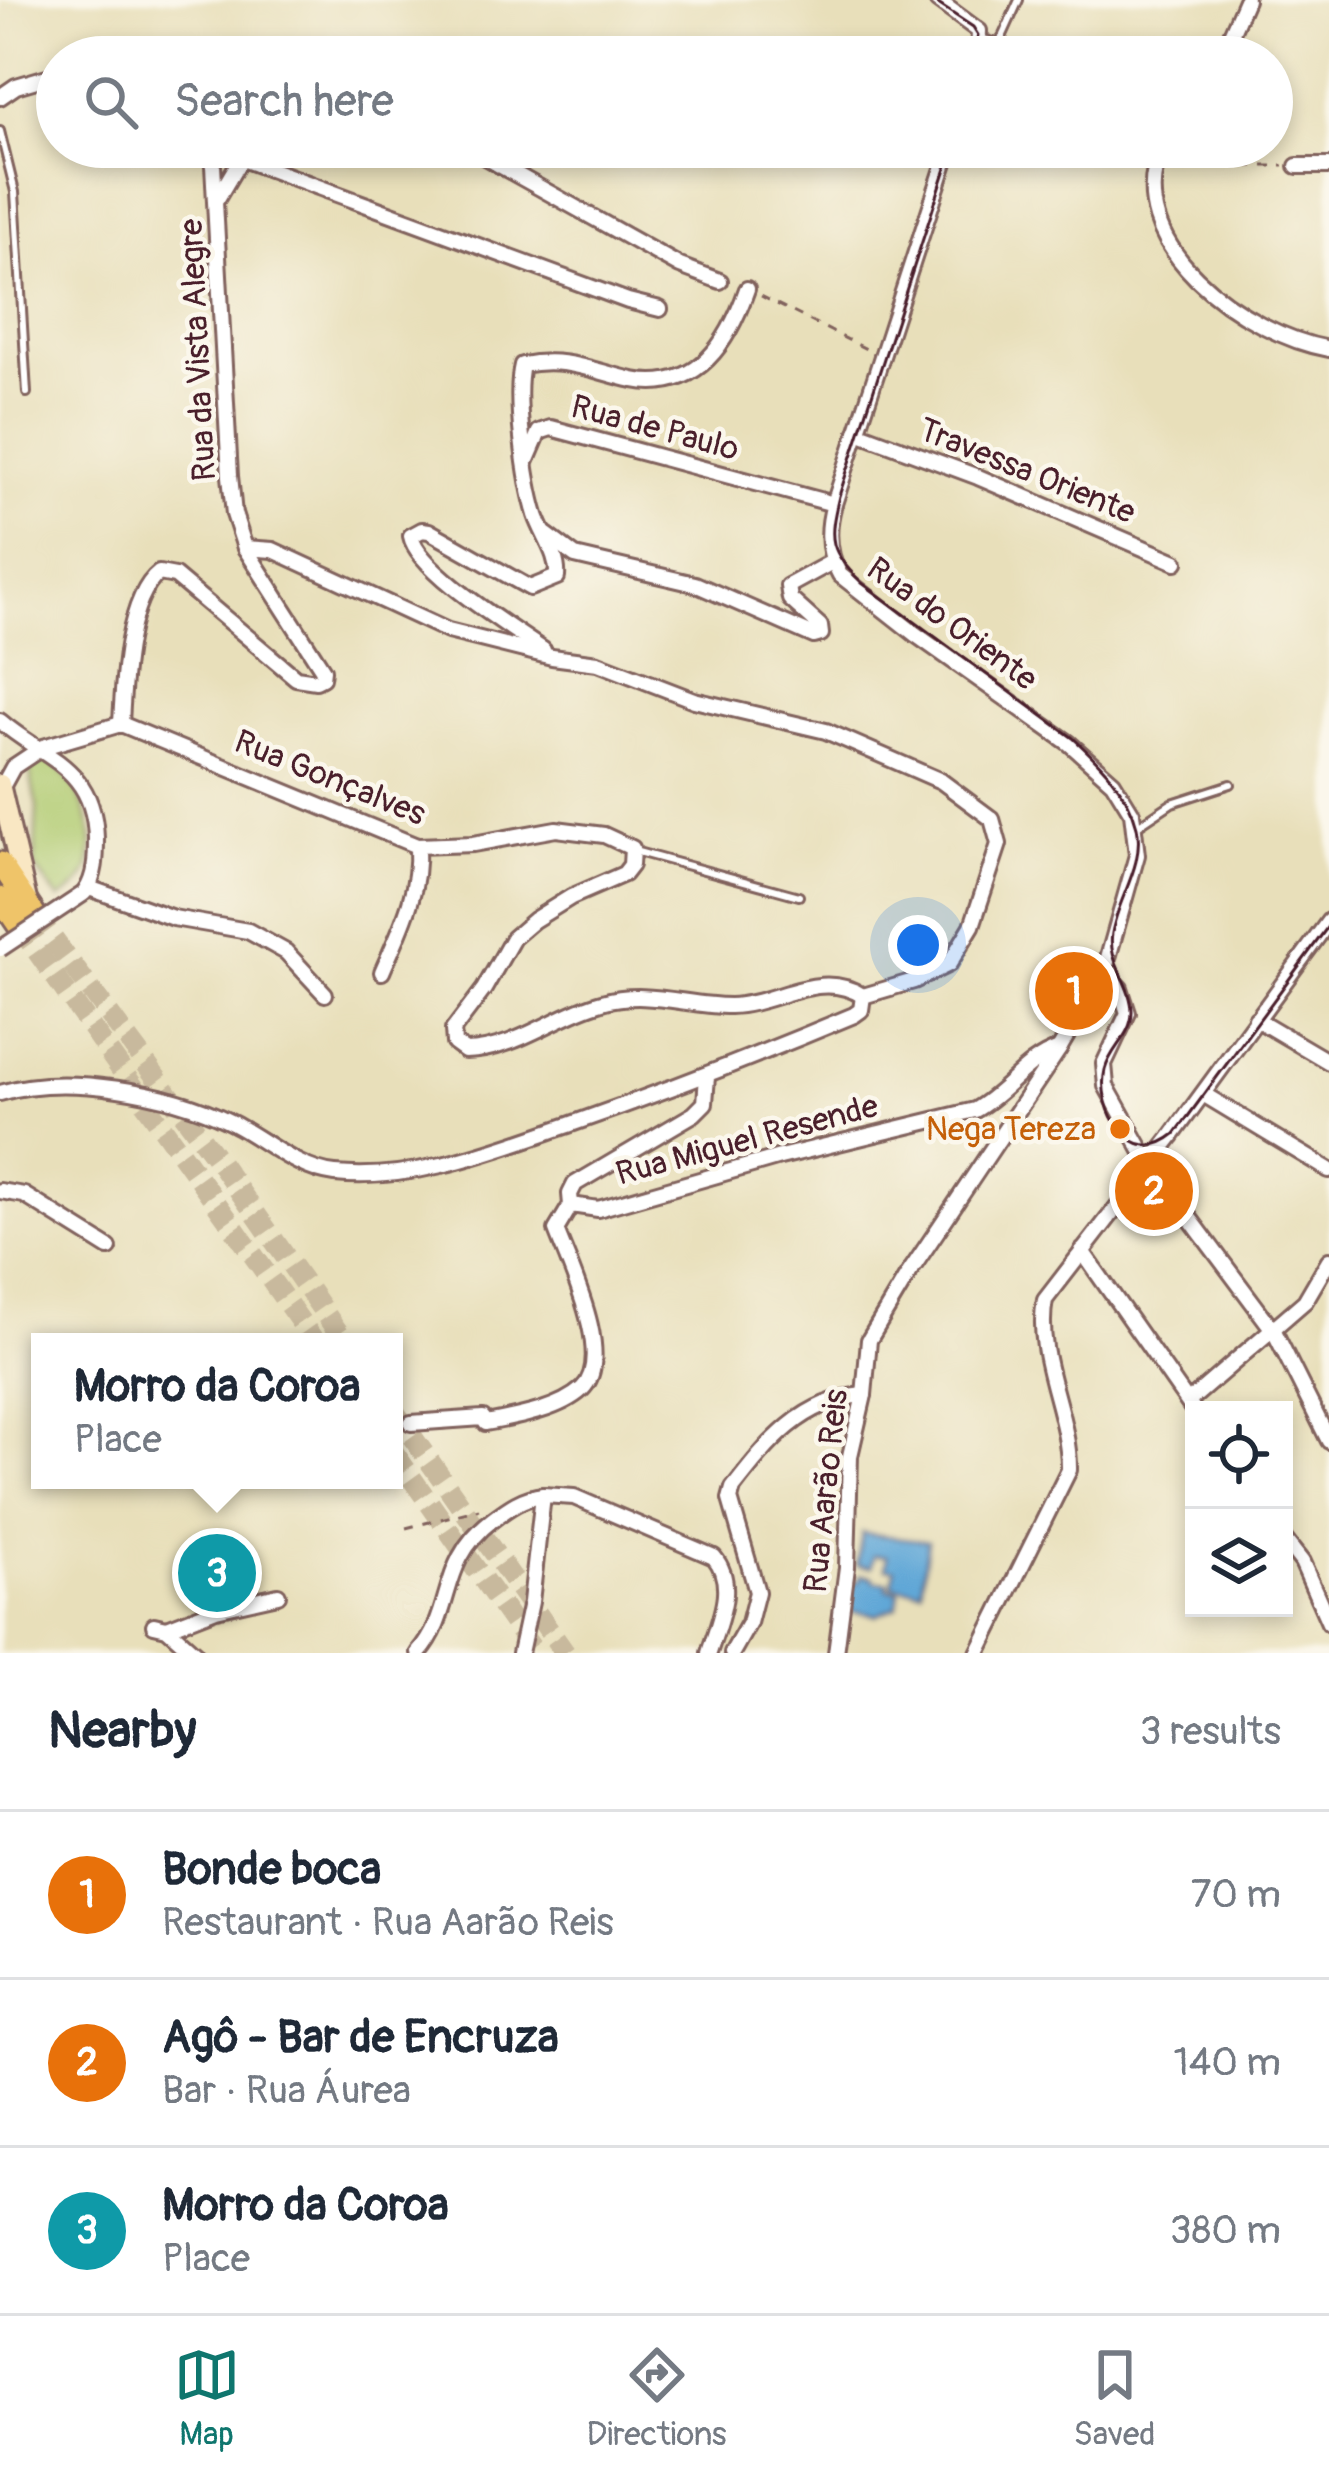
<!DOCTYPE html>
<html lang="en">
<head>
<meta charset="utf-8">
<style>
	:root { --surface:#fff; --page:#f2f2f3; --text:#1f2937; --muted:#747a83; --line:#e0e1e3; --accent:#0f766e }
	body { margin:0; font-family:Pangolin,sans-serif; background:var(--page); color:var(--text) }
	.controls { position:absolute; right:36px; bottom:36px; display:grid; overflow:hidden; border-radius:0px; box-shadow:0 6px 18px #0003 }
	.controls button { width:108px; height:108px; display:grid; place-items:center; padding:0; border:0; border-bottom:3px solid var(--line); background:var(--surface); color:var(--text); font:60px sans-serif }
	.you { position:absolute; left:918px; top:945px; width:42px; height:42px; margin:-30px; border:9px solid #fff; border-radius:50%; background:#1a73e8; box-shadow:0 0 0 18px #1a73e833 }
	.badge { display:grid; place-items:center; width:78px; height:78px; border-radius:50%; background:var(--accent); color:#fff; font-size:39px; font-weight:700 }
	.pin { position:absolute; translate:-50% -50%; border:6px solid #fff; box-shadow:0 3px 12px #0006 }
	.popup { position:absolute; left:31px; top:1333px; width:372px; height:156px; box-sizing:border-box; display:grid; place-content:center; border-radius:0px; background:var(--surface); filter:drop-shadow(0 3px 9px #0005); font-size:39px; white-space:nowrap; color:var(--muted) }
	.popup b { font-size:45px; color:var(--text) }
	.popup::after { content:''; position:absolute; left:50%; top:100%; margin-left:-24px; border:24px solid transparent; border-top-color:var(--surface) }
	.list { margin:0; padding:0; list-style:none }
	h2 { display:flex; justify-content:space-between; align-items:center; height:156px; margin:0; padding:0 48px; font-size:51px }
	h2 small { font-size:39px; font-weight:400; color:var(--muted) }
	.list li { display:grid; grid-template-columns:78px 1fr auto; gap:36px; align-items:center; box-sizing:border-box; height:168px; padding:0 48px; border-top:3px solid var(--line) }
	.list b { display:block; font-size:45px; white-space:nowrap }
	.list p { margin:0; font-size:39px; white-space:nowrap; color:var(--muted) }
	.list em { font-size:39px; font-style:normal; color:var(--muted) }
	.icon { flex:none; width:66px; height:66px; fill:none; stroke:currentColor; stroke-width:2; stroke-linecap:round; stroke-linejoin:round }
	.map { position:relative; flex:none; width:1329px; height:1653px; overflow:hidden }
	.search { position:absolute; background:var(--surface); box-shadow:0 6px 18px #0003; left:36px; right:36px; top:36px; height:132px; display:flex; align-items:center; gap:30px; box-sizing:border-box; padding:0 42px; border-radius:66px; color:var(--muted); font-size:45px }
	.sheet { height:660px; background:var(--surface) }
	nav { display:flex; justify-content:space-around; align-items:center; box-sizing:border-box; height:168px; border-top:3px solid var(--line); background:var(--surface); font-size:33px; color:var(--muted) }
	nav a { display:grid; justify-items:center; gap:6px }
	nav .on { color:var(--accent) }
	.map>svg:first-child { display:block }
</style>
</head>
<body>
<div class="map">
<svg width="1329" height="1653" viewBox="0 0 1329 1653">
	<rect width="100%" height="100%" fill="#fbf7ec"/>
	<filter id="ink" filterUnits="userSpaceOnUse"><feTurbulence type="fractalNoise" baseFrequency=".00833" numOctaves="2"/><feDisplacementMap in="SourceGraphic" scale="24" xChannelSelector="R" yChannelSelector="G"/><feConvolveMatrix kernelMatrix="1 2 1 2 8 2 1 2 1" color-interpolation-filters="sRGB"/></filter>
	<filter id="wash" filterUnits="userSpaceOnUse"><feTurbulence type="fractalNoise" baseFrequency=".004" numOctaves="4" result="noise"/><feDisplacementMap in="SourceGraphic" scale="48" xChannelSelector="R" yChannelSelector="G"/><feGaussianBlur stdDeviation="2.7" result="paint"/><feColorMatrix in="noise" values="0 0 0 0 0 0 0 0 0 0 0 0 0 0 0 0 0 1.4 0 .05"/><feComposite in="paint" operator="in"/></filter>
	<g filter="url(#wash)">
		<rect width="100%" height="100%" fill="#e8dfba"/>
		<path fill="#b0ca70" stroke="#7d744e" stroke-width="3" d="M 46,758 C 78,777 103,836 87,872 C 81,886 70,892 59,899 L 34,866 L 37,807 L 28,764 Z"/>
		<g fill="#61a7d7" stroke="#566381" stroke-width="3">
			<polygon points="862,1533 928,1541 921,1590 892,1586 895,1569 886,1568 887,1556 874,1555 872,1567 857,1565"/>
			<polygon points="860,1575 874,1577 874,1581 888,1582 887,1589 899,1591 897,1607 877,1615 848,1611 852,1581 859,1582"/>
		</g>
	</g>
	<g filter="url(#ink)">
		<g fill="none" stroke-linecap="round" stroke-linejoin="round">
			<g stroke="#c8b99d" stroke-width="21" stroke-dasharray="21 10" stroke-linecap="butt">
				<polyline points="35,915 220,1163 345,1342"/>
				<polyline points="19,926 315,1342"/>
				<polyline points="394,1411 565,1653"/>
				<polyline points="394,1453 535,1653"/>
			</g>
			<defs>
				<g id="lane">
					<polyline points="981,38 1013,48"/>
					<polyline points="999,44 1019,0"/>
					<polyline points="0,131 15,192 27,393"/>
					<polyline points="1136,827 1172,803 1231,784"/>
					<polyline points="634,851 799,896"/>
				</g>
				<g id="street">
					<polyline points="937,0 979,31 978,57"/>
					<polyline points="1221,57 1246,0"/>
					<polyline points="0,97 16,86 57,74"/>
					<polyline points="212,147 230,476 234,514 245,548"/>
					<polyline points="467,147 680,266 720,281"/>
					<path d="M 1163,147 C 1115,244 1246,334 1329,349"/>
					<polyline points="1297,166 1329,166"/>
					<polyline points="217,199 239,162 245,160 628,301 660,309"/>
					<polyline points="857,432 978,477 1176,562"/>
					<polyline points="527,460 539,432 551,428 834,504"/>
					<polyline points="547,535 575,556 695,584 814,636 821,634 820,626 790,599 788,586 832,562"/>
					<path d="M 543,650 C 512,628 417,570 411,536 L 422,530 L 429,531 L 530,588 L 557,577 C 559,555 543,536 536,515 C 526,482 514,398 522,365 C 566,356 592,371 633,380 C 698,393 729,341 747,289"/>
					<path d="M 0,721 C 44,759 94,766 96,838 C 96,857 96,876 85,892"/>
					<path d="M 1,789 L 13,767 L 43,747 L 121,724 L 417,846 L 473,844 L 556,829 L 604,835 L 632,848 L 631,865 L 624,874 L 571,897 L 534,920 L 513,938 L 484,989 L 453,1030 L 454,1043 L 465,1051 C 516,1050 555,1015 602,1002 C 647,989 686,1006 730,1006 C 775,1005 820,968 863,996"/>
					<polyline points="89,888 173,918 248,931 286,952 325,994"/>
					<path d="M 382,972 C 400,930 420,893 417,846"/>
					<polyline points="1104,972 1120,988 1128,1013 1104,1064 1106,1086 1150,1165 1274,1331 1329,1441"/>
					<polyline points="1256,1019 1329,1062"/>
					<path d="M 0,1093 C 65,1073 170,1092 230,1122 C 263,1138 297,1170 335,1174 C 417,1182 498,1149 574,1123 C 669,1090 761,1054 854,1015 L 861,1010 L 863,996 L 914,981 L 949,964 L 972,926 L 999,844 L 992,819 L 941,781 L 826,731 L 694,700 L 598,663 L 552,657 L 448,631 L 273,550 L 245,548 L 323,670 L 322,678 L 316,681 L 296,678 L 175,576 L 159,573 C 126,599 123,685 121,724"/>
					<polyline points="1203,1094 1329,1170"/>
					<polyline points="0,1191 24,1195 109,1248"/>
					<path d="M 571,1205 L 598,1209 L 780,1157 L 975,1110 C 1007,1092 1024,1061 1059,1049"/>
					<polyline points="1082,1251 1194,1411"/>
					<polyline points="1188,1402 1305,1301 1329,1260"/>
					<path d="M 411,1423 L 483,1418 L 486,1423 C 516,1417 559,1410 582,1389 C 615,1358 569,1265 556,1230 L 571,1205 L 570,1194 L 575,1184 L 694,1114 L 705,1103 L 707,1076"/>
					<polyline points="1284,1539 1302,1562 1329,1623"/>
					<polyline points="154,1625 167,1628 195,1653"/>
					<polyline points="167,1628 216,1609 278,1595"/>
					<path d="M 419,1653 C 456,1610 437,1563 492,1520 C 508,1508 523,1497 543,1495"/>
					<path d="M 520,1653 L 531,1602 L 543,1495 L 574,1497 L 714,1557 C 737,1585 719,1621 709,1653"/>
					<path d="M 732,1653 L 749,1623 L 757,1592 L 730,1499 L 733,1488 C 768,1443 803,1399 864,1395"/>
					<path d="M 836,1653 L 847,1567 L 850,1456 L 864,1395 L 869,1340 L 909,1273 L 1059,1049 L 1104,972 L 1137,855 L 1132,813 L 1113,782 L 1069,743 L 915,634 L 840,575 C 827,553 827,528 834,504 L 950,147"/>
					<path d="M 978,1653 L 1069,1470 C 1070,1414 1034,1356 1045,1300 L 1171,1137 L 1329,921"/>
				</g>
				<polyline id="secondary" points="0,784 27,900"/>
				<g id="primary">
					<polyline points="0,863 35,915"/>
					<polyline points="0,898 19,926"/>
				</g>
			</defs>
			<use href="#lane" stroke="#81625d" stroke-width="12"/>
			<use href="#street" stroke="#81625d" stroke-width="20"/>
			<use href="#secondary" stroke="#81625d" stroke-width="24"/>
			<use href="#primary" stroke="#81625d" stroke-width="27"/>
			<g stroke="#81625d" stroke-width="3" stroke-dasharray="9 9" stroke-linecap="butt">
				<polyline points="1026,52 1040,57"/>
				<polyline points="1173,166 1284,166"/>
				<polyline points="761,296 870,351"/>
				<polyline points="406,1528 479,1509"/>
			</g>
			<use href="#lane" stroke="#fff" stroke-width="6"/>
			<use href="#street" stroke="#fff" stroke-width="14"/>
			<use href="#secondary" stroke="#f9e7c3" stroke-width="18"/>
			<use href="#primary" stroke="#efc469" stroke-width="21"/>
			<g stroke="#4a1f2b" stroke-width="3">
				<polyline points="932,0 973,27 978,35 976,57"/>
				<path d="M 953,147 L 839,496 C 828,541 829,550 862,583 L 1073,738 C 1100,763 1128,790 1137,827 C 1145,865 1118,897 1112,933 C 1107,962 1132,984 1132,1012 C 1132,1035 1110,1049 1105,1070 C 1096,1107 1130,1171 1175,1134 L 1329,925"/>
			</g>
			<defs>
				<polyline id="street-bridge" points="0,949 83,894"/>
			</defs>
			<use href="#street-bridge" stroke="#81625d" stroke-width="20" stroke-linecap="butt"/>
			<use href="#street-bridge" stroke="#fff" stroke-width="14"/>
		</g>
	</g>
	<circle fill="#e8710a" stroke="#fbf7ec" stroke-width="4.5" cx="1120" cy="1129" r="12"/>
	<g text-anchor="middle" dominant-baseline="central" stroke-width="9" stroke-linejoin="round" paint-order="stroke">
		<g font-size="33" fill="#4a1f2b" stroke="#fbf7ec">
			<text transform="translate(198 350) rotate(-93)">Rua da Vista Alegre</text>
			<text transform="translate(655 428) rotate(15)">Rua de Paulo</text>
			<text transform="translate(1027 471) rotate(22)">Travessa Oriente</text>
			<text transform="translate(952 624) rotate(36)">Rua do Oriente</text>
			<text transform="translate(330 778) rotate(22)">Rua Gonçalves</text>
			<text transform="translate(747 1140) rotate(-15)">Rua Miguel Resende</text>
			<text transform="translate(826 1491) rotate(-84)">Rua Aarão Reis</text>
		</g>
		<g font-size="33" fill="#c56008" stroke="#fbf7ec" text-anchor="end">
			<text x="1096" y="1129">Nega Tereza</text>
		</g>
	</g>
</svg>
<div class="controls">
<button><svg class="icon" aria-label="locate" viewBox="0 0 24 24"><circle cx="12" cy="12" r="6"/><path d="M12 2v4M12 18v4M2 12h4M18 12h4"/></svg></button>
<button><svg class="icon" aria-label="layers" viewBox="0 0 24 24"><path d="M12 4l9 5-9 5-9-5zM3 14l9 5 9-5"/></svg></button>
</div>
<div class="you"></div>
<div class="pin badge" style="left:1074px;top:991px;background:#e8710a">1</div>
<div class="pin badge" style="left:1154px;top:1191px;background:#e8710a">2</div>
<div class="pin badge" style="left:217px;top:1573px;background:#0f9aa8">3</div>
<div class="popup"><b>Morro da Coroa</b>Place</div>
<div class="search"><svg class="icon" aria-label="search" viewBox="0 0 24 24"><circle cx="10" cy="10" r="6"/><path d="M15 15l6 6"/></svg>Search here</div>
</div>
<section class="sheet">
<h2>Nearby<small>3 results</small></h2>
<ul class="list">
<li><span class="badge" style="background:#e8710a">1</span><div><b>Bonde boca</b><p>Restaurant · Rua Aarão Reis</p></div><em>70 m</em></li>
<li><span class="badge" style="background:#e8710a">2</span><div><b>Agô - Bar de Encruza</b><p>Bar · Rua Áurea</p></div><em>140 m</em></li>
<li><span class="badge" style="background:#0f9aa8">3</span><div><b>Morro da Coroa</b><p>Place</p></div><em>380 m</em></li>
</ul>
</section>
<nav>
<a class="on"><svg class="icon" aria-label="map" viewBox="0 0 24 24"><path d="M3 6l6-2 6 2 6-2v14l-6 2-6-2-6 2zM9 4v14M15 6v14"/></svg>Map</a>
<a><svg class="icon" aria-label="directions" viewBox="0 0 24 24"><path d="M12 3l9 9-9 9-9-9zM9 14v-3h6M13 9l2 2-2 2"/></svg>Directions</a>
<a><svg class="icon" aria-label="saved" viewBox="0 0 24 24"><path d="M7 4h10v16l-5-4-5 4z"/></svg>Saved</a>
</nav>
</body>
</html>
